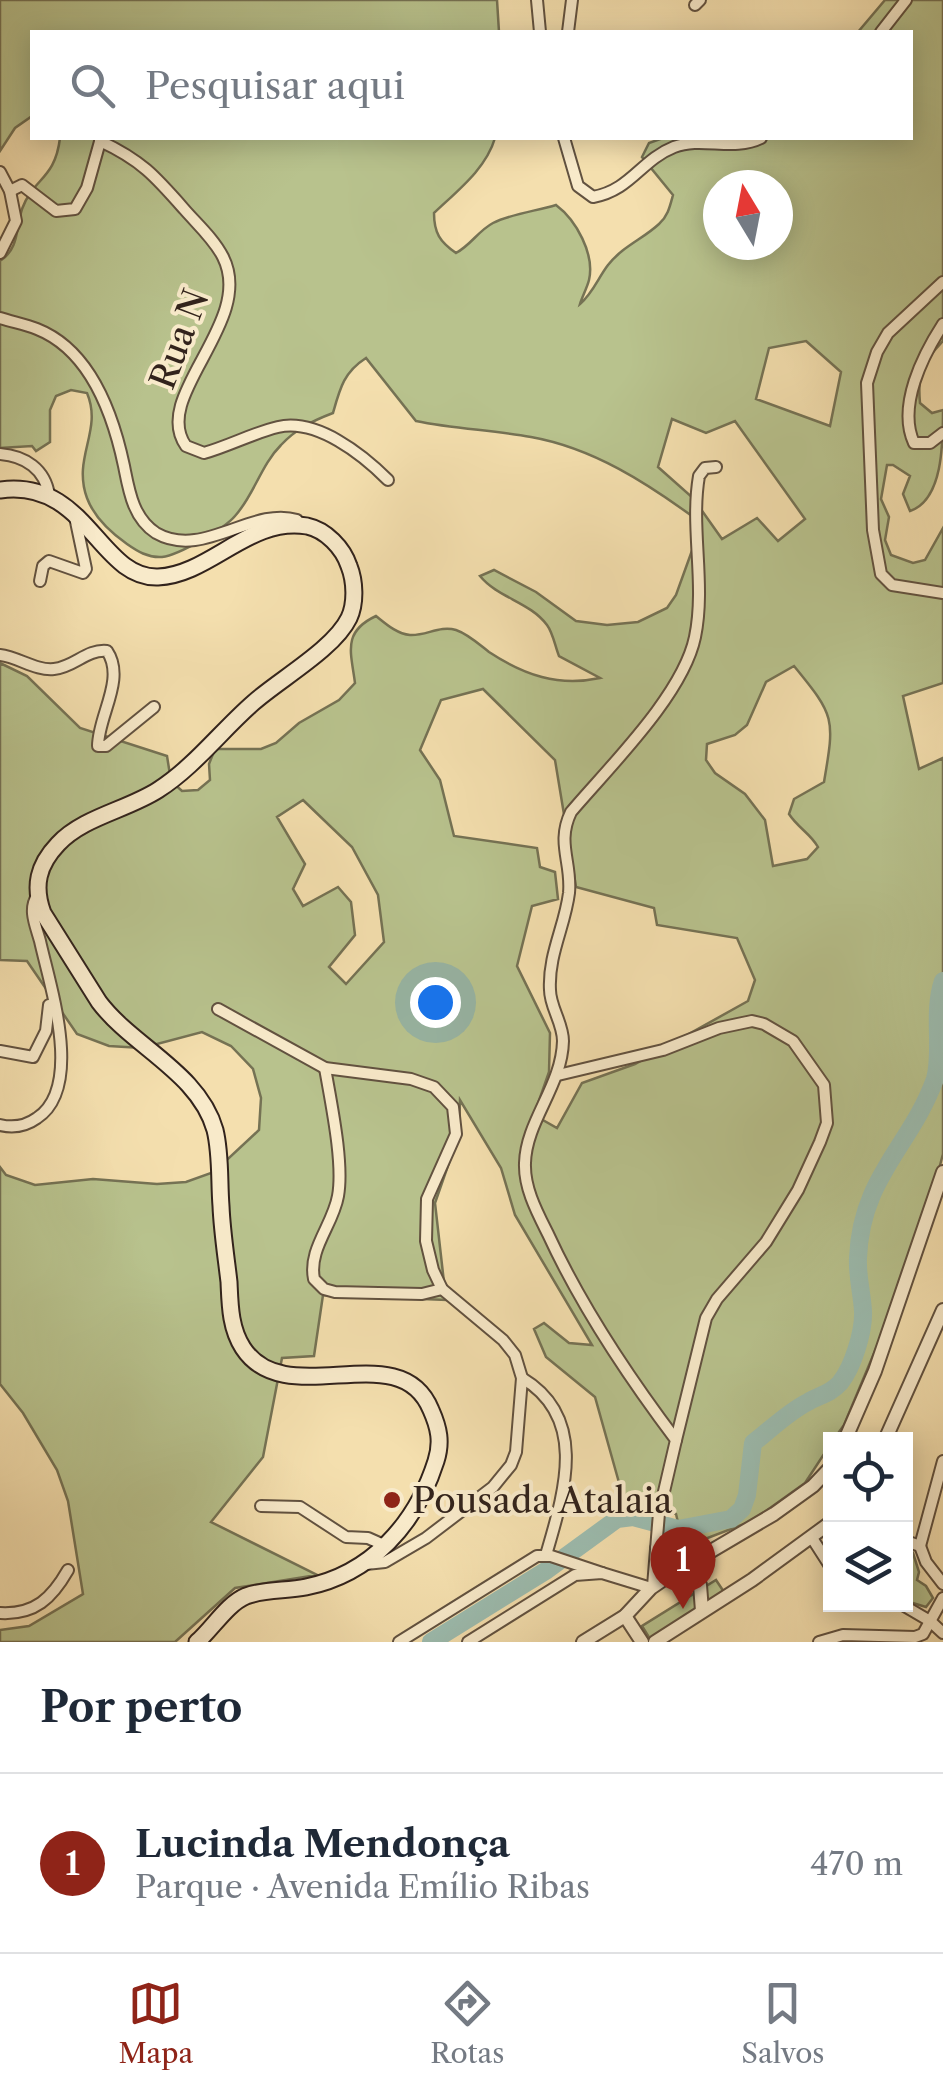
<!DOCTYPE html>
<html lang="pt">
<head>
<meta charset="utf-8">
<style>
	:root { --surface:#fff; --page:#f6f6f7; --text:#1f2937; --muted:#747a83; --line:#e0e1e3; --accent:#8f2418 }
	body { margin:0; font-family:"Libre Caslon Text",serif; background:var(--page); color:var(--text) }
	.controls { position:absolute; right:30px; bottom:30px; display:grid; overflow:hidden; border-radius:0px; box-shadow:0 5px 25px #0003 }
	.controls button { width:90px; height:90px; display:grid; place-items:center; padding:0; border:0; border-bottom:2px solid var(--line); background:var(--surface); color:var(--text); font:50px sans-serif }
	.compass { position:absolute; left:703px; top:170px; width:90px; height:90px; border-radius:50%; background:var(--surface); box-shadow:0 5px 25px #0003; rotate:350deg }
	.you { position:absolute; left:435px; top:1002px; width:35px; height:35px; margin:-25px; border:8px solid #fff; border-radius:50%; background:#1a73e8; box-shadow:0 0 0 15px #1a73e833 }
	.badge { display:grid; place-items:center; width:65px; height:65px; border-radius:50%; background:var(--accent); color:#fff; font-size:32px; font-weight:700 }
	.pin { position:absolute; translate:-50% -82px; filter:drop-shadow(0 2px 5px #0008) }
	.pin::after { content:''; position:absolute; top:52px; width:35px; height:30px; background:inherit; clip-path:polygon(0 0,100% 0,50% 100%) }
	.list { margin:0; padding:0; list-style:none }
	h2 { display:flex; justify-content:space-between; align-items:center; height:130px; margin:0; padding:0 40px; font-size:42px }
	h2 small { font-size:32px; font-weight:400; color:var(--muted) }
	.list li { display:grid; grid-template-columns:65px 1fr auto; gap:30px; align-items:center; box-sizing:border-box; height:180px; padding:0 40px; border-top:2px solid var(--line) }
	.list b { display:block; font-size:38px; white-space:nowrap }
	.list p { margin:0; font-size:32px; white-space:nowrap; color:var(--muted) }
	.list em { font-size:32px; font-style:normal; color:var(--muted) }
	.icon { flex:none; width:55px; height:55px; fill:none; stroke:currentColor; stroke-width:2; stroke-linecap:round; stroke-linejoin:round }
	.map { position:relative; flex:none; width:943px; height:1642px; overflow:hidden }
	.search { position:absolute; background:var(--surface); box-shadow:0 5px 25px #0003; left:30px; right:30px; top:30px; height:110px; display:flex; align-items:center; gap:25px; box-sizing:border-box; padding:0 35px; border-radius:0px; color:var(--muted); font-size:38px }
	.sheet { height:310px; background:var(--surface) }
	nav { display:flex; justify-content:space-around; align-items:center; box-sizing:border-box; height:140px; border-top:2px solid var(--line); background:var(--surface); font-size:28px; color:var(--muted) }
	nav a { display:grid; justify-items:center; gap:5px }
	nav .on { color:var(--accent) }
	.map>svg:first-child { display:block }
</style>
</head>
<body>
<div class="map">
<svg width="943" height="1642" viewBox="0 0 943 1642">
	<rect width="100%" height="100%" fill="#f4dfae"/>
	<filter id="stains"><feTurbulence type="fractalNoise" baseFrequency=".002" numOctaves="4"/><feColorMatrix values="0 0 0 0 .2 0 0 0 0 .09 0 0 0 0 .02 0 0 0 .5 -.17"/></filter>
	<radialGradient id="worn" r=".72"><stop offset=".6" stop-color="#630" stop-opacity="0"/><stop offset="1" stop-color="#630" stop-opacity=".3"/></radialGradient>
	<g fill="#b8c28d" stroke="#757254" stroke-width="2.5" fill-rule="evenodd">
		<polygon points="0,0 497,0 499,32 32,32 32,116 15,128 0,151"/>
		<path d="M 885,0 L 943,0 L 943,341 C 923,362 917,372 920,403 L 932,413 L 943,410 C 943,443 943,500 910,511 L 903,494 L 910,476 L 893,465 L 887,465 L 881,499 L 889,517 L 885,540 L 891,555 L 913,563 L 925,560 L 943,528 L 943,683 L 903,696 L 919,769 L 943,758 L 943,1154 L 918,1248 L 844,1425 L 834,1439 L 830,1440 L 830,1445 L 805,1483 L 752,1521 L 684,1547 L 676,1514 L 625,1504 L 595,1397 L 546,1357 L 534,1329 L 544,1323 L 569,1343 L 592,1345 L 515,1215 L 501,1168 L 460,1100 L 459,1134 L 435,1203 L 446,1300 L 323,1295 L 314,1356 L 282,1358 L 263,1457 L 211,1522 L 317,1575 L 235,1588 L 175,1642 L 0,1642 L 0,1630 L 29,1626 L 83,1594 L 68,1501 L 57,1470 L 23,1413 L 0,1384 L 0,1167 L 6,1175 L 35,1185 L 93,1179 L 157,1184 L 186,1182 L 214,1172 L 259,1130 L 261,1098 L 253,1069 L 231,1046 L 202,1032 L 142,1048 L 109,1046 L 77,1034 L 27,961 L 0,960 L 0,663 L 27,676 L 80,728 L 167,756 L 171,781 L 182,791 L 198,790 L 210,780 L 209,764 L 215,749 L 261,749 L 276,743 L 299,723 L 339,700 L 355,683 C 351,652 342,632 376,616 C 386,624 397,634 410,635 C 426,636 440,625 456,630 C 468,634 480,645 489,652 C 524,675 558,687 600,678 L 559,656 C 555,646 553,633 547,625 C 530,602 498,598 480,576 L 494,570 L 536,592 L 576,621 L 607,625 L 638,622 L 667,608 L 676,595 L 698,534 L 696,519 C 647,483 593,448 531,437 C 493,430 454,429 416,421 L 366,358 C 344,372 340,388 333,413 C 312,421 296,429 281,445 C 261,465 254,495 235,516 C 224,529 179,555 162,557 C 148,558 137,551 127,544 C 110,532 94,517 87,498 C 72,457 103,431 87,393 L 71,390 L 56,396 L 50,410 L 50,442 L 36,451 L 32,446 L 0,448 L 0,261 C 19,249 16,228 22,209 C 33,178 55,180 60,138 L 495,138 C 486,169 457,191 434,213 C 434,233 440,242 456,253 C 471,245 478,231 493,223 C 511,214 536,211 556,205 C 576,220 595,254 589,280 C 587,288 582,297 580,304 C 593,293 598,278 608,265 C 623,246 643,239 659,224 C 668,216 670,206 673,195 L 642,157 L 649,143 L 663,138 L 910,138 L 910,32 L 858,32 ZM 718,185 L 778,185 L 778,245 L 718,245 ZM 806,341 L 841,372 L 830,426 L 756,399 L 769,348 ZM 672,419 L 706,433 L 735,421 L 805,519 L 778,541 L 757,518 L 722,539 L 693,498 L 658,467 ZM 794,666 C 835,716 835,718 824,782 L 794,799 L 789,814 C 798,828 810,833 818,847 L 807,859 L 773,866 L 765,820 L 745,794 L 715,773 L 706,760 L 707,744 L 735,735 L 747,725 L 766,682 ZM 483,689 L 555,760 L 576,887 L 654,908 L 657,925 L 737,938 L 755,980 L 748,1001 L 635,1064 L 582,1083 L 557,1128 L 534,1115 L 549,1072 L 550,1033 L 517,966 L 532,906 L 558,899 L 555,872 L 540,867 L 537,848 L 454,836 L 440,780 L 420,750 L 441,700 ZM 303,800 L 352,847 L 378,895 L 384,942 L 346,984 L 329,967 L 355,935 L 351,902 L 338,887 L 303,906 L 293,889 L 305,864 L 277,817 Z"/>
		<polygon points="913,1553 919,1572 917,1580 926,1586 933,1598 926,1607 906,1601 906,1557"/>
		<polygon points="716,1580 724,1592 650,1639 642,1626"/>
	</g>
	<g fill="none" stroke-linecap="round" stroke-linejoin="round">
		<path stroke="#9cbcaf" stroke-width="18" d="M 431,1642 L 547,1570 L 617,1519 L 633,1517 L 678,1529 L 731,1519 L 742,1509 L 747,1495 L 753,1443 C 770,1430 788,1412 808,1402 C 820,1395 830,1394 840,1383 C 853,1367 864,1331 863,1311 C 862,1293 857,1276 858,1258 C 861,1177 911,1146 935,1079 C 943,1050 932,1013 943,981"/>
		<defs>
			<g id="minor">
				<polyline points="537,0 540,32"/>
				<polyline points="695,5 700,0"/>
				<polyline points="568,32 572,0"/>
				<polyline points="881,32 906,0"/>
				<path d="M 564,138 L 578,186 L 593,197 C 631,190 641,160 674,147 C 702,136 733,152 761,138"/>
				<path d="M 100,141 C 141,160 155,176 184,209 C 197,224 214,239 223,257 C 256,322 150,396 186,446 L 204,453 C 229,446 253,433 278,427 C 317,418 363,455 388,480"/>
				<polyline points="0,172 10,191 16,221 0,253"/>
				<polyline points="10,191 22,185 56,211 75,209 87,188 101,138"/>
				<polyline points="943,282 888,333 877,352 867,383 873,530 881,574 892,585 943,593"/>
				<path d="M 0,318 C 12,322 25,324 37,329 C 90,350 113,414 124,466 C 129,491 133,518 156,533 C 203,560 252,506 297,520"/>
				<path d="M 943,324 C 923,355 897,406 914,443 L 930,443 L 943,433"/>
				<path d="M 0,454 C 25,456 45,469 49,495"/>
				<polyline points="40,581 43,566 49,561 83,573 86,569 75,517"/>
				<path d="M 0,655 C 18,657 36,671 54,669 C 75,667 86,649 107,651 C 126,679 98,716 98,746 L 106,746 L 154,707"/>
				<polyline points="218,1009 325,1068 411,1079 434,1087 453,1107 456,1134 427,1199 426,1241 433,1270 442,1289 503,1340 515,1355 522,1378 516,1452 511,1465 493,1487 426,1538 385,1562 366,1564"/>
				<polyline points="0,1051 33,1057 46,1031 49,1005"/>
				<path d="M 325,1068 C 331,1103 344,1163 338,1196 C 333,1225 308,1249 314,1279 L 324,1289 L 335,1292 L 422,1294 L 442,1289"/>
				<polyline points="558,1075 663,1050 719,1028 752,1021 764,1024 793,1041 824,1085 827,1123 820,1142 798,1190 766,1242 717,1299 706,1318 676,1440"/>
				<path d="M 0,1125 C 13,1128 26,1126 37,1118 C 84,1087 50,986 40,941 C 36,926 28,910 37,896"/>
				<path d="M 522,1378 C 589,1418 564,1493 546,1555"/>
				<polyline points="261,1506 300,1507 346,1537 368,1538 386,1546"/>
				<polyline points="812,1538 830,1566"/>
				<polyline points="906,1541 920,1546"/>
				<polyline points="920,1546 943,1461"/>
				<polyline points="920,1546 926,1562 943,1584"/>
				<polyline points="656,1548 687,1566"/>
				<path d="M 653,1586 L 659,1513 L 676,1440 C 627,1375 582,1308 548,1234 C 537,1212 524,1188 525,1163 C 526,1121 562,1086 563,1041 C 563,1023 550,1007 550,990 C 548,955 565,926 569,893 C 572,862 556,843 571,812 C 609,767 683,695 695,637 C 706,584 690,528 699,476 L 705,468 L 716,467"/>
				<polyline points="901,1604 930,1621 943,1633"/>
				<path d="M 0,1613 C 35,1615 52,1598 68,1570"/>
				<polyline points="399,1642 537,1556 551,1556 602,1573"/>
				<polyline points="468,1642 575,1575 602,1573 651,1588"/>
				<polyline points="819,1642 843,1635 915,1637 923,1634 943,1598"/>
			</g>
			<g id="tertiary">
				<polyline points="845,1440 875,1371 943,1172"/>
				<polyline points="885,1440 943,1310"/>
				<polyline points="687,1566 700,1585 702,1611"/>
				<polyline points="625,1616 642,1642"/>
				<polyline points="583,1642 625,1616 651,1588 667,1577 774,1514 813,1486 830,1468"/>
				<polyline points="655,1642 752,1580 830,1523"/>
			</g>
			<path id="secondary" d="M 0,490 C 87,478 99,579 158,577 C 210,575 250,516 307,526 C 326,530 343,548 349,566 C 355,581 356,603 349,618 C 334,649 280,679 253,703 C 221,731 194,767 158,790 C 127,810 83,817 58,844 C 38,865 33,886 43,913 L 99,1002 C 133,1047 199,1073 215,1130 C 221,1154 219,1181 221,1206 C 222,1231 226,1256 229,1282 C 230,1304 230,1328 243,1348 C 286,1414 400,1333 431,1410 C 439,1428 442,1442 436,1461 C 416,1524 371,1574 306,1587 C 287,1591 265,1589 246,1596 C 227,1604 213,1628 197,1642"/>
		</defs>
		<use href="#minor" stroke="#625240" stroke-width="14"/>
		<use href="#tertiary" stroke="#625240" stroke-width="16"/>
		<use href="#secondary" stroke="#32231c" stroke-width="19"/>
		<use href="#minor" stroke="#f8eaca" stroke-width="10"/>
		<use href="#tertiary" stroke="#f8eaca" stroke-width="12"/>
		<use href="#secondary" stroke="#f8eaca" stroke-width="15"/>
	</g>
	<circle fill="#8f2418" stroke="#f8eaca" stroke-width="4" cx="392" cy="1500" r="10"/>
	<g text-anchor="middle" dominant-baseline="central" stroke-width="8" stroke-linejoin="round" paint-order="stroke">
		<g font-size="35" fill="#32231c" stroke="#f8eaca">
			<text transform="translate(179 339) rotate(-69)">Rua N</text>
		</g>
		<g font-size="35" fill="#32231c" stroke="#f8eaca" text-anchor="start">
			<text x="412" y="1500">Pousada Atalaia</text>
		</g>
	</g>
	<rect width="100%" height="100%" filter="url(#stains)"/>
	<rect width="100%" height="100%" fill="url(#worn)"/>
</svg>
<div class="controls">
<button><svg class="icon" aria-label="locate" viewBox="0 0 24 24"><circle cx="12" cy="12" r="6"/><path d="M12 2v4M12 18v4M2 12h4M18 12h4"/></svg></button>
<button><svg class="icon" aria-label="layers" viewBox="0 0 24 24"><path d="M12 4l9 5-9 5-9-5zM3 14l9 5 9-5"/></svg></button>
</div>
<svg class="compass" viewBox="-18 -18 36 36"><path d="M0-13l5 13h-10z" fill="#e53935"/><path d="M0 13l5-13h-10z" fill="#747a83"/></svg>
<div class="you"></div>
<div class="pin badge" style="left:683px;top:1609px">1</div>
<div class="search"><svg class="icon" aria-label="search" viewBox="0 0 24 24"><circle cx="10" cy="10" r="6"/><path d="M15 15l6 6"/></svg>Pesquisar aqui</div>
</div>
<section class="sheet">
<h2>Por perto<small></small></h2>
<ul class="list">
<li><span class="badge">1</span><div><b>Lucinda Mendonça</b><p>Parque · Avenida Emílio Ribas</p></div><em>470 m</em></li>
</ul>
</section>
<nav>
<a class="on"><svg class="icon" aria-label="map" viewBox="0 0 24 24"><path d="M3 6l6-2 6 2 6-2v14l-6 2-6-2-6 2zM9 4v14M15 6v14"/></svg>Mapa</a>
<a><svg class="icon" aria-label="directions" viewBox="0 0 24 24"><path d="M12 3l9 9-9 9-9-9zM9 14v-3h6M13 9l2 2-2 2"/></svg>Rotas</a>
<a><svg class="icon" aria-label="saved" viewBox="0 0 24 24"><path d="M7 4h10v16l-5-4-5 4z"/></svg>Salvos</a>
</nav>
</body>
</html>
